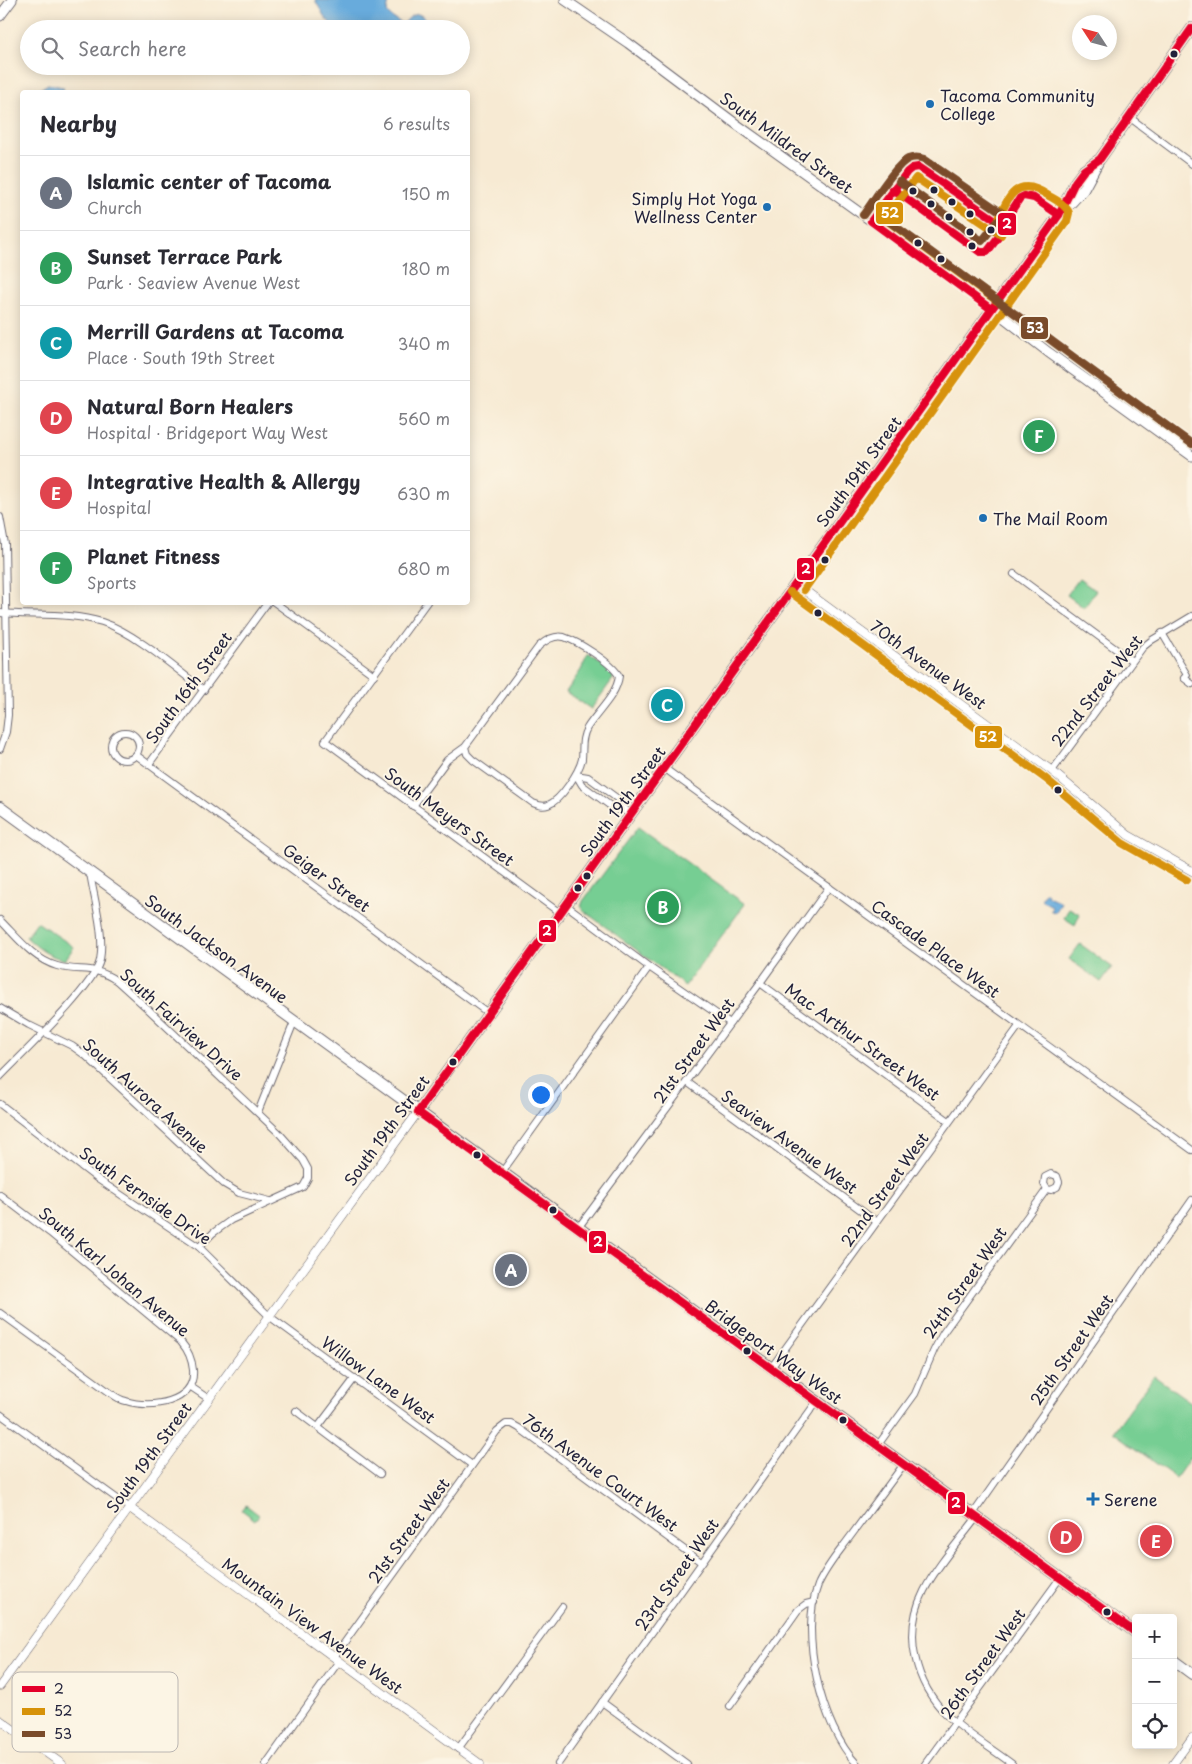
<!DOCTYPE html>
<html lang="en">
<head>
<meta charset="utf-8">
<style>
	:root { --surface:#fff; --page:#f2f2f3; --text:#2b2b33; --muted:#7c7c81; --line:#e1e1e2; --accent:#1f6fb2 }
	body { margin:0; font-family:"Playpen Sans",sans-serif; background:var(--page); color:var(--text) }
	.controls { position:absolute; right:15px; bottom:15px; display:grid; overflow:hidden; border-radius:5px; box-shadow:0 2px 12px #0003 }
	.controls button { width:45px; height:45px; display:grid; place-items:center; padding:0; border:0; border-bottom:1px solid var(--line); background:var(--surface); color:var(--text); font:25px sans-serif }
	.compass { position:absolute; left:1072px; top:15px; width:45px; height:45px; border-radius:50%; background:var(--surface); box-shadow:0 2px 12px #0003; rotate:306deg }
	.you { position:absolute; left:540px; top:1094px; width:18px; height:18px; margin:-12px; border:4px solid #fff; border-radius:50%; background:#1a73e8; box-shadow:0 0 0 8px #1a73e833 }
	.badge { display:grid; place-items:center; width:32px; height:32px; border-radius:50%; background:var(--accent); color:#fff; font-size:16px; font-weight:700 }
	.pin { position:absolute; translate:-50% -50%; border:2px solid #fff; box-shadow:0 1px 5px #0006 }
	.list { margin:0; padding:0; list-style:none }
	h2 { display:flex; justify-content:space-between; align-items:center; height:65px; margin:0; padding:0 20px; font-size:21px }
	h2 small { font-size:16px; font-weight:400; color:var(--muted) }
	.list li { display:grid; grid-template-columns:32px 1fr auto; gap:15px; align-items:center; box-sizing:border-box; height:75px; padding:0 20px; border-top:1px solid var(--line) }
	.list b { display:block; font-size:19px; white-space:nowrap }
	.list p { margin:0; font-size:16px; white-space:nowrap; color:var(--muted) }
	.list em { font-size:16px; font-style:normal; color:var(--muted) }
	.icon { flex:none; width:28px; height:28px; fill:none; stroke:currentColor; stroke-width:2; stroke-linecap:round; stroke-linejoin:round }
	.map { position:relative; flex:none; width:1192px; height:1764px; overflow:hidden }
	.search { position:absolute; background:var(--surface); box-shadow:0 2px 12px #0003; left:20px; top:20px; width:450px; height:55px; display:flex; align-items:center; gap:12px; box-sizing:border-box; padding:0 18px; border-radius:28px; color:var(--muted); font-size:19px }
	.panel { position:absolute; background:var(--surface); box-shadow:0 2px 12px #0003; left:20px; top:90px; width:450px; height:515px; border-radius:5px }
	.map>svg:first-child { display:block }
</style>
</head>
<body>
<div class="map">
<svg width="1192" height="1764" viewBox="0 0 1192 1764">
	<rect width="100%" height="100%" fill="#fcf5e5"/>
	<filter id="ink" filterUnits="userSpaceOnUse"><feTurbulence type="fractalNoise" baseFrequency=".02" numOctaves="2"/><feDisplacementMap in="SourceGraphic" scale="10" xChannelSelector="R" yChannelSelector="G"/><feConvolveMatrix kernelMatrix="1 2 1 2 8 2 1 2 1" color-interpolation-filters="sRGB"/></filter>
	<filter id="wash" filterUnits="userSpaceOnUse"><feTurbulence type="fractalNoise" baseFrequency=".0096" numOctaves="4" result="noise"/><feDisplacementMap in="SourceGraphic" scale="20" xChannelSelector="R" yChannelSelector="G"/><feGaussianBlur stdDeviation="1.12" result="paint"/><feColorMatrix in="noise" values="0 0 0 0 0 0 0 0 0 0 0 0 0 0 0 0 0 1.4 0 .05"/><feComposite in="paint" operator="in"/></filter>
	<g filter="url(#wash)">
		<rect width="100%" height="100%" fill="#f7ead3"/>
		<g fill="#76ce93" stroke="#4c7867">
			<polygon points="1079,579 1096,591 1084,608 1067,595"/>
			<polygon points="588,655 611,671 613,675 613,679 591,709 566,692 581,670"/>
			<polygon points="638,827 745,904 685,986 584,911 581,907 583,901"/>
			<polygon points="1069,908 1080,914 1075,925 1064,918"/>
			<path d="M 37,922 L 74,947 L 65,960 C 48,956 39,949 26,937 Z"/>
			<polygon points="1080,944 1112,967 1101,982 1069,959"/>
			<polygon points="1154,1376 1192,1403 1192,1455 1176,1478 1113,1432"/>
			<polygon points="246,1505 259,1515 255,1520 242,1510"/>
		</g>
		<g fill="#67abdc" stroke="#44668c">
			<polygon points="315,0 389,0 387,12 391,17 403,24 411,16 418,14 424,17 425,29 335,29 324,16"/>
			<path d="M 303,66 L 308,71 L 308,75 C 302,76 292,73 289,67 Z"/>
			<polygon points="48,84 63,87 64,92 35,92"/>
			<polygon points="1045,892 1047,892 1048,896 1061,902 1056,912 1051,911 1052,906 1041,900"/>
		</g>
	</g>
	<g filter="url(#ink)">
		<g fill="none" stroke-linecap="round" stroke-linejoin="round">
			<defs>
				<g id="minor">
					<polyline points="1129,117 1192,164"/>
					<polyline points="0,517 5,544 8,715 6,732 0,749"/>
					<polyline points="1014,574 1132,661"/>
					<polyline points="274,602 374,675"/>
					<polyline points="427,602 325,741 560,913"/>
					<path d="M 0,613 C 33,616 70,612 102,622 C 134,632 176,669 204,690"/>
					<polyline points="1162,633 1187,675 1184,678 1192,684"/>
					<circle cx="125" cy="746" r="14"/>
					<polyline points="136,755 488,1013"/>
					<polyline points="149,764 268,602"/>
					<polyline points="664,768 1192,1150"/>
					<polyline points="1052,771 1143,647 1152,640 1192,616"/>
					<polyline points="576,775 588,777 622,802 626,811 631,814"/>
					<polyline points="576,775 582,785 616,810 626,811"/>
					<path d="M 413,806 L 447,760 L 465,747 L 539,646 C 546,640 555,635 564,637 C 579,642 612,663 619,676 C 617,695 597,712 587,728 C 581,738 583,748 582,759 C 579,772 561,800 548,805 C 542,807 538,805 533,803 L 473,760 L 467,754 L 465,747"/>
					<polyline points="566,905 649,967 730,1023"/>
					<path d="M 0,920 C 17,937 33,959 57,966 C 82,973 92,964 117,981 L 148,1009 L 279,1133 L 303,1160 L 308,1169 L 308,1178 L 303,1187 L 231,1220 L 213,1233 L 199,1247"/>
					<polyline points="760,983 949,1121"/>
					<polyline points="0,1008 29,1025 72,1046 86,1056 224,1184 239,1193 270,1201"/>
					<path d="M 0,1077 C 21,1055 95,986 100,960 C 105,934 94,899 90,873"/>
					<polyline points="687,1082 877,1222"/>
					<polyline points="0,1104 99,1180 199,1247 269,1316 472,1465"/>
					<polyline points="258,1112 294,1022"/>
					<polyline points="502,1172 649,967"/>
					<path d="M 0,1195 L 50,1233 L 181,1342 C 188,1350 192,1359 193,1370 C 196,1403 150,1409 126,1401 C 121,1400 116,1397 112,1394 L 0,1313"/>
					<polyline points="578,1228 760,983 829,887"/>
					<polyline points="771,1368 1019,1026"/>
					<polyline points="191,1387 209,1399"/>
					<polyline points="296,1411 380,1474"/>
					<polyline points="0,1414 130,1508"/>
					<polyline points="318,1427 355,1378"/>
					<polyline points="878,1445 915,1394 934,1350 943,1333 1047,1189 1051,1190 1057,1187 1059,1182 1057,1176 1051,1174 1045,1177 1044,1184 1047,1189"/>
					<polyline points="973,1514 1192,1200"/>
					<path d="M 977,1517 C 960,1540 937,1565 924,1591 C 902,1634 915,1684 948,1716 C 967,1734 991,1748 1012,1764"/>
					<polyline points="334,1657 497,1431 506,1424 512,1424 519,1428 701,1562"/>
					<polyline points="602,1702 687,1764"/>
					<polyline points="730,1706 798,1610 806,1604 814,1602"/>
					<polyline points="458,1749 562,1607"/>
					<polyline points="266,1764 339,1661"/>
					<polyline points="558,1764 817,1401"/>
					<path d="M 857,1764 C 821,1727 799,1633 818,1585 C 826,1567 839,1552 850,1537 C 868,1513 886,1488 904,1464"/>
					<polyline points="925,1764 1060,1578"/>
				</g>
				<g id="tertiary">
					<polyline points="796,584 1052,771 1128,835 1192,871"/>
					<polyline points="130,1508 480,1764"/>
					<polyline points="0,1686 418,1112"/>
					<polyline points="0,1720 62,1764"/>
					<polyline points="1173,1764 1192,1738"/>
				</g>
				<g id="secondary">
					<polyline points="565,0 628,43 736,124 976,296 1048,352 1192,456"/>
					<polyline points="0,16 12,0"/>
				</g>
				<g id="primary">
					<polyline points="1067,207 1083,190 1098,162"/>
					<polyline points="0,807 1136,1633"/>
					<polyline points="418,1112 1059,215 1075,182 1084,170 1100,159 1192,28"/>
					<polyline points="1173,1660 1192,1674"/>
				</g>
			</defs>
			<use href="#minor" stroke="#6d6870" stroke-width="8"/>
			<use href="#tertiary" stroke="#6d6870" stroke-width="9"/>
			<use href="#secondary" stroke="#6d6870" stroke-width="11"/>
			<use href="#primary" stroke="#6d6870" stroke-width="12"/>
			<use href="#minor" stroke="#fff" stroke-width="6"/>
			<use href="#tertiary" stroke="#fff" stroke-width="8"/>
			<use href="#secondary" stroke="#fff" stroke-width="9"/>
			<use href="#primary" stroke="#fff" stroke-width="10"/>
			<defs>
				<g id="bus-1">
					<polyline points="893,189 980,252 987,252 1006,227 1012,210 1020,198 1024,196 1034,198 1059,215"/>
					<polyline points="991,309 871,221 907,172 912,168 918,167 1006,227"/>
					<polyline points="418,1112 1059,215 1075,182 1084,170 1100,159 1192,28"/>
					<polyline points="418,1112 1136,1633"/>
				</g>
				<g id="bus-2">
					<polyline points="997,301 885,219 916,178 1001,235"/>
					<path d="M 804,590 L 1067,221 L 1069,213 C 1066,205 1056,200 1049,196 C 1017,174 1008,196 997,223"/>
					<polyline points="790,592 1046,779 1122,843 1187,880"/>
				</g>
				<g id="bus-3">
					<polyline points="899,181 982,241 998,221"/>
					<path d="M 877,213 C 983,289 1086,367 1192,444"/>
					<path d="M 863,215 C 872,203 896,164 908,159 C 913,157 919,157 924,159 L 1011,219"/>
				</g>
			</defs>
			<use href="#bus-1" stroke="#fcf5e5" stroke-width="11"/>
			<use href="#bus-2" stroke="#fcf5e5" stroke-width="11"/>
			<use href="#bus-3" stroke="#fcf5e5" stroke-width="11"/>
			<use href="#bus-1" stroke="#e4002b" stroke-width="8"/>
			<use href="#bus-2" stroke="#d79209" stroke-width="8"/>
			<use href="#bus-3" stroke="#7a4b2a" stroke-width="8"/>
		</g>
	</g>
	<g fill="#22223b" stroke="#fcf5e5" stroke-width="2">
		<circle cx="1174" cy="54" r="4.5"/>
		<circle cx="934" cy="190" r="4.5"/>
		<circle cx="913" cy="191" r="4.5"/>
		<circle cx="952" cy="202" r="4.5"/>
		<circle cx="931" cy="204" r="4.5"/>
		<circle cx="970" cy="214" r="4.5"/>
		<circle cx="949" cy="217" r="4.5"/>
		<circle cx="991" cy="230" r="4.5"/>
		<circle cx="970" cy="232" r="4.5"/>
		<circle cx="918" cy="243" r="4.5"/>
		<circle cx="972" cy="246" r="4.5"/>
		<circle cx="941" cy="259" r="4.5"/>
		<circle cx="825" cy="560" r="4.5"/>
		<circle cx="818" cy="613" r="4.5"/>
		<circle cx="1058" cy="790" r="4.5"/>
		<circle cx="587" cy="876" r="4.5"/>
		<circle cx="578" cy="888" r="4.5"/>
		<circle cx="453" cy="1062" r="4.5"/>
		<circle cx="477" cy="1155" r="4.5"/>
		<circle cx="553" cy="1210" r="4.5"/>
		<circle cx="747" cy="1351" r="4.5"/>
		<circle cx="843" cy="1420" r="4.5"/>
		<circle cx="1107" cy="1612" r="4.5"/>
	</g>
	<g fill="#1f6fb2" stroke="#fcf5e5" stroke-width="2">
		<circle cx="930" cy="104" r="5"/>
		<circle cx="767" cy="207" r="5"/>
		<circle cx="983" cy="518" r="5"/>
		<path d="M1090.5 1491.5h5v5h5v5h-5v5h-5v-5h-5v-5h5z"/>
	</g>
	<g text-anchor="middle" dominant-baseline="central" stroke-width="4" stroke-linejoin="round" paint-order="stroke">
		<g font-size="16" fill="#22223b" stroke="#fcf5e5" text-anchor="start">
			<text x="940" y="95">Tacoma Community<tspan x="940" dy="18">College</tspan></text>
			<text x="757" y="198" text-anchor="end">Simply Hot Yoga<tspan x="757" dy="18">Wellness Center</tspan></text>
			<text x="993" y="518">The Mail Room</text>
			<text x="1104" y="1499">Serene</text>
		</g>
		<g font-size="16" fill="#22223b" stroke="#fcf5e5">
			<text transform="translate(787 142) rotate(36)">South Mildred Street</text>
			<text transform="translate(858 471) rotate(-54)">South 19th Street</text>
			<text transform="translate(929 664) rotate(36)">70th Avenue West</text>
			<text transform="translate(188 687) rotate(-54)">South 16th Street</text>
			<text transform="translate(1096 690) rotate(-52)">22nd Street West</text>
			<text transform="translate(622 801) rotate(-54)">South 19th Street</text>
			<text transform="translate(450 816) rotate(36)">South Meyers Street</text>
			<text transform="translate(327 877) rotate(36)">Geiger Street</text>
			<text transform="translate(217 948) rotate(36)">South Jackson Avenue</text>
			<text transform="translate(936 948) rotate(36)">Cascade Place West</text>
			<text transform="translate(182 1024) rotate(42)">South Fairview Drive</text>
			<text transform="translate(863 1041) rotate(36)">Mac Arthur Street West</text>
			<text transform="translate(693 1050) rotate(-54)">21st Street West</text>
			<text transform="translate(146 1095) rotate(42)">South Aurora Avenue</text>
			<text transform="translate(386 1130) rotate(-54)">South 19th Street</text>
			<text transform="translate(790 1141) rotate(36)">Seaview Avenue West</text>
			<text transform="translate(884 1189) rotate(-54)">22nd Street West</text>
			<text transform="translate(146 1195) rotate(35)">South Fernside Drive</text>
			<text transform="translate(115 1271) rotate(40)">South Karl Johan Avenue</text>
			<text transform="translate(964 1282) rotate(-55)">24th Street West</text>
			<text transform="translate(1071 1349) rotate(-55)">25th Street West</text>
			<text transform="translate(774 1351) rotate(36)">Bridgeport Way West</text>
			<text transform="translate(379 1379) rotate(36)">Willow Lane West</text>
			<text transform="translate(148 1457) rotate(-54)">South 19th Street</text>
			<text transform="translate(601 1472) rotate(36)">76th Avenue Court West</text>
			<text transform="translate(408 1530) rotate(-54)">21st Street West</text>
			<text transform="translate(676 1574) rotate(-55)">23rd Street West</text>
			<text transform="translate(313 1625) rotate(36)">Mountain View Avenue West</text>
			<text transform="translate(982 1663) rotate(-54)">26th Street West</text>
		</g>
	</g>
	<rect x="12" y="1672" width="166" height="80" rx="8" fill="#fcf5e5" stroke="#bbb6b2" stroke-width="1"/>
	<rect x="22" y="1686" width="23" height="6" fill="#e4002b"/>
	<rect x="22" y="1708" width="23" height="7" fill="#d79209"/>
	<rect x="22" y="1731" width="23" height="6" fill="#7a4b2a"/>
	<g font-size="14" fill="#22223b">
		<text x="54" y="1694">2</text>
		<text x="54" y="1716">52</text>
		<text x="54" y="1739">53</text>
	</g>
	<g stroke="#fcf5e5" stroke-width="2">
		<rect x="875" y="201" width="29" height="24" rx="5" fill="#d79209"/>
		<rect x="997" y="212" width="20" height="24" rx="5" fill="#e4002b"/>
		<rect x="1020" y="316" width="29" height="24" rx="5" fill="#7a4b2a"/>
		<rect x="796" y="557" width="19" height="24" rx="5" fill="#e4002b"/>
		<rect x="974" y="725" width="29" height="24" rx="5" fill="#d79209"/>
		<rect x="538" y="919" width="19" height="24" rx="5" fill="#e4002b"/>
		<rect x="588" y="1230" width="19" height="24" rx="5" fill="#e4002b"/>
		<rect x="947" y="1491" width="19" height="24" rx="5" fill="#e4002b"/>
	</g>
	<g font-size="14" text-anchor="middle" font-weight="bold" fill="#fff">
		<text x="890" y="218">52</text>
		<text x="1007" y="229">2</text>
		<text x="1035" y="333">53</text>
		<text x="806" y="574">2</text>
		<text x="988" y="742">52</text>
		<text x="547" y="936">2</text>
		<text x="598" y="1247">2</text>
		<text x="956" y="1508">2</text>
	</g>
</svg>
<div class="controls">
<button>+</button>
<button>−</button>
<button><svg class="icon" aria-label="locate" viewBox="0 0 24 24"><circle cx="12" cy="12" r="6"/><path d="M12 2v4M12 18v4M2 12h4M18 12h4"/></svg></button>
</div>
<svg class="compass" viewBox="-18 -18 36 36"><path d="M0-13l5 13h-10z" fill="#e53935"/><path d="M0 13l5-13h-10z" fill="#7c7c81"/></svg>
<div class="you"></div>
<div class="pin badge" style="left:511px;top:1270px;background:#6b7280">A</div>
<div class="pin badge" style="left:663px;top:907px;background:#2e9e5b">B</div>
<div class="pin badge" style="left:667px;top:705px;background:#0f9aa8">C</div>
<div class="pin badge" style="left:1066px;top:1537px;background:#e0444e">D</div>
<div class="pin badge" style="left:1156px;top:1541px;background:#e0444e">E</div>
<div class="pin badge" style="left:1039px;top:436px;background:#2e9e5b">F</div>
<div class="search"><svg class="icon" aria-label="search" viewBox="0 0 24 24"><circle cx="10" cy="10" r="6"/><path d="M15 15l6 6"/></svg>Search here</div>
<section class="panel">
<h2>Nearby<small>6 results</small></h2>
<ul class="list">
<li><span class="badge" style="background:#6b7280">A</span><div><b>Islamic center of Tacoma</b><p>Church</p></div><em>150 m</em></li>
<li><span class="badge" style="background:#2e9e5b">B</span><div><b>Sunset Terrace Park</b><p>Park · Seaview Avenue West</p></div><em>180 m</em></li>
<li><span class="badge" style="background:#0f9aa8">C</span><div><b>Merrill Gardens at Tacoma</b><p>Place · South 19th Street</p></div><em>340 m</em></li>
<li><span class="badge" style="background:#e0444e">D</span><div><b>Natural Born Healers</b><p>Hospital · Bridgeport Way West</p></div><em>560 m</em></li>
<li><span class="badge" style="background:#e0444e">E</span><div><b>Integrative Health &amp; Allergy</b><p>Hospital</p></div><em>630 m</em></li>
<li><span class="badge" style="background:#2e9e5b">F</span><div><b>Planet Fitness</b><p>Sports</p></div><em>680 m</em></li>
</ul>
</section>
</div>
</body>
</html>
